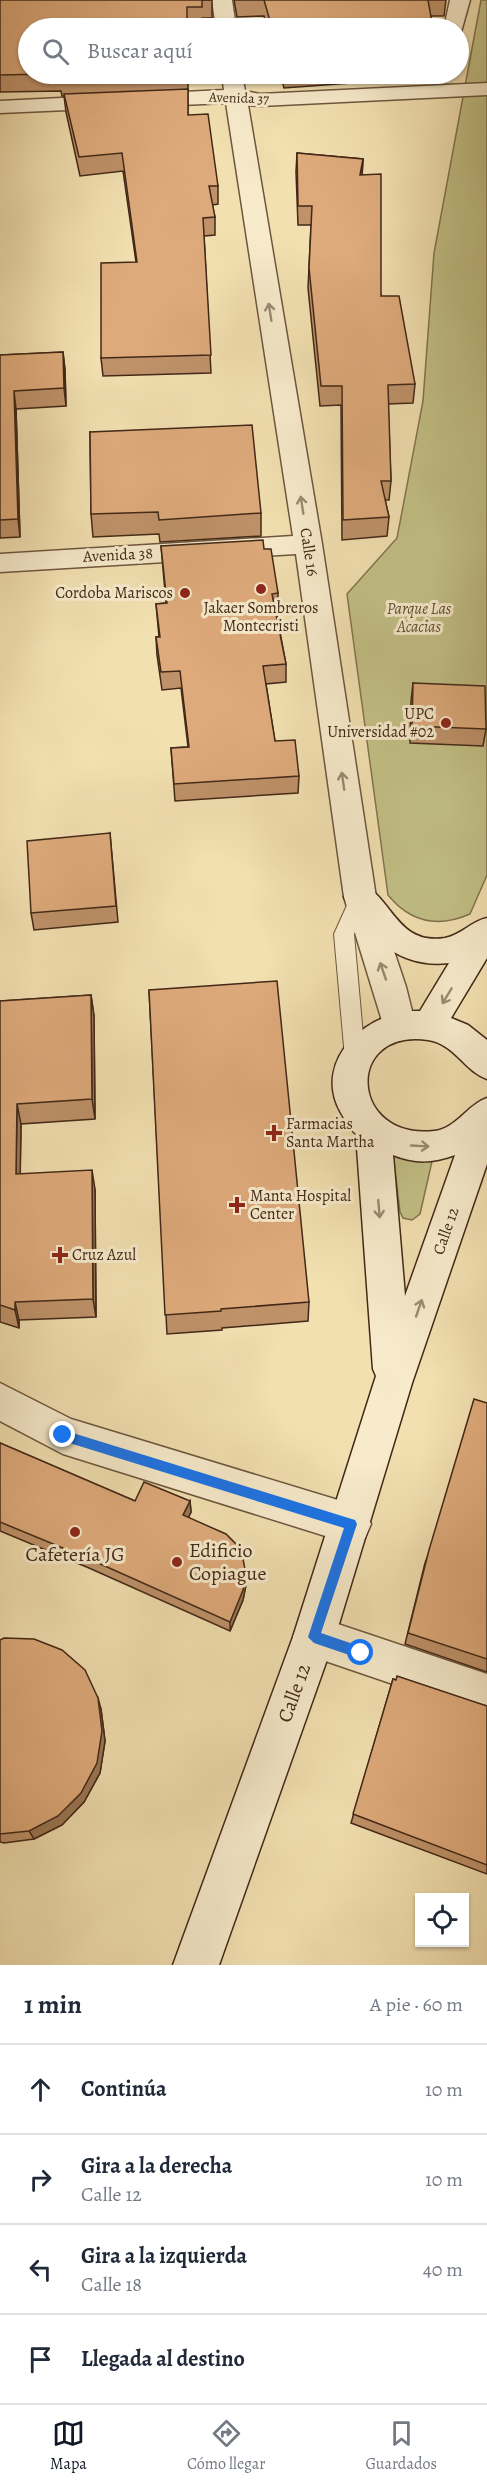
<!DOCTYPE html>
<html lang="es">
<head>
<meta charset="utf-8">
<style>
	:root { --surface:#fff; --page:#f6f6f7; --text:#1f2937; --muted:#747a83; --line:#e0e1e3; --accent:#111827 }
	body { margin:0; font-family:Alegreya,serif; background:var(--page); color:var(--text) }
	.controls { position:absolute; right:18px; bottom:18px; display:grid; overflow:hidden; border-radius:0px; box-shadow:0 2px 4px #0004 }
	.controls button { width:54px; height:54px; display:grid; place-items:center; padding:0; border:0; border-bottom:2px solid var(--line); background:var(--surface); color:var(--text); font:30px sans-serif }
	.stop { position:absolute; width:18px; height:18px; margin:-14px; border:4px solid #1a73e8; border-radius:50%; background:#fff }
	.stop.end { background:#1a73e8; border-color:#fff; box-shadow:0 2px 6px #0008 }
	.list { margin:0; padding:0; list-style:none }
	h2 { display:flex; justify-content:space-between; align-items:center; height:78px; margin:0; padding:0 24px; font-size:26px }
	h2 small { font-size:20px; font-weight:400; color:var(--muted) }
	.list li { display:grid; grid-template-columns:39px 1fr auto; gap:18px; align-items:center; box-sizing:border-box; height:90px; padding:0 24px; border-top:2px solid var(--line) }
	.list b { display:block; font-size:22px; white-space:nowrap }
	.list p { margin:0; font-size:20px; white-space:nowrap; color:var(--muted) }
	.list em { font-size:20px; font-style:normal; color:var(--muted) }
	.icon { flex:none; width:33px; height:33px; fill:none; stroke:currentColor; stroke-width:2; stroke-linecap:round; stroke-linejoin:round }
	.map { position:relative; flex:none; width:487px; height:1965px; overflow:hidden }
	.search { position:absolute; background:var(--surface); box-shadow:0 2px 4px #0004; left:18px; right:18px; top:18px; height:66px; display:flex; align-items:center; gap:15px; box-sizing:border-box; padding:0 21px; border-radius:33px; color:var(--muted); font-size:22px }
	.sheet { height:438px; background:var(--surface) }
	nav { display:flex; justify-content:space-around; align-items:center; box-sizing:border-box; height:84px; border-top:2px solid var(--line); background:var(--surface); font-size:16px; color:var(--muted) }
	nav a { display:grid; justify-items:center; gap:3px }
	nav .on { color:var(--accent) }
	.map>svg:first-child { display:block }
</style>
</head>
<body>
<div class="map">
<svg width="487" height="1965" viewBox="0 0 487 1965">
	<rect width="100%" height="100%" fill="#f2e0b1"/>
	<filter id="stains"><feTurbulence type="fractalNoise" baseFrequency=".00333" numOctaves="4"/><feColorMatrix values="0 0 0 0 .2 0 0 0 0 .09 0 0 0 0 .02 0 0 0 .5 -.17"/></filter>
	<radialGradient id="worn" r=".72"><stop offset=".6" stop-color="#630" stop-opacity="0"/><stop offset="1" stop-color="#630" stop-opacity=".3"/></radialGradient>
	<g fill="#c2c086" stroke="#82744e" stroke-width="1.5">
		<path d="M 481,0 L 487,0 L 487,875 L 470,914 C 438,928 410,922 388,895 L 347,594 L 397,538 L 423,401 L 434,253 Z"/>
		<polygon points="393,1153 433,1157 420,1214 412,1220 403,1218 400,1212"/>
	</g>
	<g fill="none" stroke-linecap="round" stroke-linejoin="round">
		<defs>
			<polygon id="service" points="360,890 367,892 369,897 354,934 365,1058 362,1064 355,1066 348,1064 345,1058 334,934 353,892"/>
			<g id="minor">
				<polygon points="212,0 232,0 236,28 216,28"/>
				<polygon points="450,0 470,0 461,32 458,33 458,28 444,28"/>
				<polygon points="222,74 242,74 245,91 260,94 487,83 487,95 260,106 248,105 322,544 376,897 406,987 416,1027 411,1037 399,1041 387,1037 344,897 296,554 0,572 0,554 293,536 226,103 0,113 0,101 224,90"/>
				<polygon points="0,1383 71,1419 351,1504 365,1510 371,1524 365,1538 351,1544 63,1454 0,1421"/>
				<polygon points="314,1616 487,1674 487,1716 299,1652 293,1637 299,1622"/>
			</g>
			<path id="secondary" d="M 360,884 C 392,895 396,946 445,938 C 461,935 472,921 487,918 L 487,958 L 451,1018 L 468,1025 L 487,1040 L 487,1079 C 464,1071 455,1044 428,1040 C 344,1028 349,1140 434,1131 C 456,1129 467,1105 487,1098 L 487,1164 L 412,1383 L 335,1637 L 219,1965 L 173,1965 L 293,1637 L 376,1376 L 373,1369 L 356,1134 C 349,1128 345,1120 340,1111 C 312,1059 369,1009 420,1011 L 449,963 C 401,969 365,937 344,897 L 349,888 ZM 393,1155 C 415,1164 433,1163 455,1155 L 405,1296 Z"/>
		</defs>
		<use href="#service" stroke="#6e563e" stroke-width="2"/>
		<use href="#minor" stroke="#6e563e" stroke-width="3"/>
		<use href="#secondary" stroke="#422817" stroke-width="3"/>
		<use href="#service" fill="#f7ebcc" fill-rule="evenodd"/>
		<use href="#minor" fill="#f7ebcc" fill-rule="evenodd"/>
		<use href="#secondary" fill="#f7ebcc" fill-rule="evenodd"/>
	</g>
	<g fill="#bf926a" stroke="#422817" stroke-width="1.5">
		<polygon points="0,0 212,0 212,18 202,18 202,24 188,25 28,74 188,74 188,115 218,186 218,204 212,205 215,217 215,235 204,236 211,373 103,376 101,358 136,262 123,171 80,176 66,112 64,96 62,96 61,91 0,92"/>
		<polygon points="234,0 446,0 444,16 431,16 433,28 267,28 264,16 237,17"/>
		<polygon points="280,74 351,74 351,83 284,88"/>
		<polygon points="297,153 363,159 362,175 381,296 415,384 413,403 388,404 391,481 389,500 385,500 389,517 387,536 342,540 341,405 320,406 308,288 311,225 298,225 296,172"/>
		<polygon points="63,352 65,370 66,406 16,409 20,537 0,538 0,355"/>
		<polygon points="90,432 261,513 261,536 160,542 159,534 93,537 91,514"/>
		<polygon points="161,546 264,549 278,593 278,611 276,611 286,664 286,682 266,684 275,741 299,776 298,793 175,801 171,748 188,747 181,688 162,690 157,655 156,637 159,637 156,604 166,603"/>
		<polygon points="413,683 486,729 483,746 410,743 411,701"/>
		<polygon points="110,833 118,922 34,930 31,913"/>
		<polygon points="149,990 309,1302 308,1321 222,1328 222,1330 167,1334"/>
		<polygon points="91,995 94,1016 95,1119 21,1124 20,1174 95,1189 96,1317 19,1320 19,1328 0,1322 0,1001"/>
		<polygon points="487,1403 487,1672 405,1644 425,1563"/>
		<polygon points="0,1443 135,1501 190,1501 191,1512 188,1518 246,1574 246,1585 243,1600 230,1631 89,1568 0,1531"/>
		<polygon points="0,1640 101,1709 105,1741 100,1773 84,1802 62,1825 34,1839 4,1843 0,1842"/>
		<polygon points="393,1679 487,1706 487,1874 351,1823"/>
	</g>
	<g fill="#9b7756" stroke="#422817" stroke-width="1.5">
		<polygon points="363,159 362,178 360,175"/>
		<polygon points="63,352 65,370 66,406 64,388"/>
		<polygon points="14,391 16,409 20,537 18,519"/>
		<polygon points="91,995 94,1016 95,1119 92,1099"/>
		<polygon points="17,1104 21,1124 20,1194 16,1174"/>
		<polygon points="92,1170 95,1189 96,1317 93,1299"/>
		<polygon points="15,1302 19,1320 19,1328 15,1310"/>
		<polygon points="190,1501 191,1512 184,1527 183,1515"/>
		<polygon points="246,1574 246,1585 243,1600 230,1631 230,1622"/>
		<polygon points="98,1698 101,1709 105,1741 100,1773 84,1802 62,1825 34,1839 29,1831"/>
	</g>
	<g fill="#deaa7b" stroke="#422817" stroke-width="1.5">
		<polygon points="0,0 212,0 202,0 202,7 187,7 187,28 28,28 28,74 45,74 0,75"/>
		<polygon points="264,0 428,0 433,28 272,28"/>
		<polygon points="59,74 157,74 60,78"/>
		<polygon points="188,89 188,115 208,114 218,186 209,186 215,217 203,218 211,355 101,358 101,263 137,262 122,153 79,157 64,94"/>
		<polygon points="297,153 363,159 360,175 381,174 381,296 399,296 415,384 388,385 391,481 381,481 389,517 343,520 342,386 321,386 309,268 312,206 298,206"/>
		<polygon points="63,352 64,388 14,391 18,519 0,520 0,355"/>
		<polygon points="252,425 261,513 159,520 158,512 91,514 90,432"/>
		<polygon points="263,540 264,549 271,549 278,593 272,594 286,664 263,666 275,741 295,740 299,776 174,784 171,748 189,747 180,671 161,672 156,637 160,637 156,604 167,603 161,546"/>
		<polygon points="413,683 485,686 486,729 412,726"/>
		<polygon points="110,833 116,906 31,913 27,841"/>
		<polygon points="277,981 309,1302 221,1309 221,1311 165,1315 149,990"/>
		<polygon points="91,995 92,1099 17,1104 16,1174 92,1170 93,1299 15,1302 15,1310 0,1305 0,1001"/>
		<polygon points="474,1399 487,1403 487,1659 408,1633 429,1550"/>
		<polygon points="0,1443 135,1501 144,1482 190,1501 183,1515 226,1534 237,1545 243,1559 246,1574 243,1590 230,1622 87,1558 0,1522"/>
		<polygon points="4,1638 34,1639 62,1650 85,1670 98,1698 102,1731 97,1763 81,1793 58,1816 29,1831 0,1834 0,1640"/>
		<polygon points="397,1676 487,1706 487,1865 353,1814 393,1679 396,1680"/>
	</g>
	<defs><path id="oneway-shaft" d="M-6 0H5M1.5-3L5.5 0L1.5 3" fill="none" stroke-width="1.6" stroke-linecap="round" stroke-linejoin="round" transform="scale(1.5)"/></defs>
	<g stroke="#9c8a72">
		<use href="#oneway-shaft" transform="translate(270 312) rotate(-99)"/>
		<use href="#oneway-shaft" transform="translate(302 505) rotate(-99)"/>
		<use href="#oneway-shaft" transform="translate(343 781) rotate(-98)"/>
		<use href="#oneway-shaft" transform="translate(383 971) rotate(-109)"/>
		<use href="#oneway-shaft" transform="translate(447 996) rotate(121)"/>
		<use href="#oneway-shaft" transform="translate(420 1146) rotate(3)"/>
		<use href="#oneway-shaft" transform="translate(379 1209) rotate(85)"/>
		<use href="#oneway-shaft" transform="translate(419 1308) rotate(-71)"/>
	</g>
	<polygon fill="#1a73e8" points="63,1430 355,1520 357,1524 321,1633 365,1648 367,1653 365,1657 361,1659 314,1643 308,1637 344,1528 63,1441 57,1435"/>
	<g fill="#8f2418" stroke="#f7ebcc" stroke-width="2">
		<circle cx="261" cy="589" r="6"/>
		<circle cx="185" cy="593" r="6"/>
		<circle cx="446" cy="723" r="6"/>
		<path d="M271 1124h6v6h6v6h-6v6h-6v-6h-6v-6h6z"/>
		<path d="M234 1196h6v6h6v6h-6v6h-6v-6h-6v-6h6z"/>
		<path d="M57 1246h6v6h6v6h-6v6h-6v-6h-6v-6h6z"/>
		<circle cx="75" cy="1532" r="6"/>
		<circle cx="177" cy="1562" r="6"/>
	</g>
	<g text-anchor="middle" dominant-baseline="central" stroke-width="6" stroke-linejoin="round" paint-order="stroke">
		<g font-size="14" fill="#422817" stroke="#f7ebcc">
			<text transform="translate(239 98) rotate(2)">Avenida 37</text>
		</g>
		<g font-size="16" fill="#422817" stroke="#f7ebcc">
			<text transform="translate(309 552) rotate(81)">Calle 16</text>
			<text transform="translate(118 555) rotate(-3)">Avenida 38</text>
			<text transform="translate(446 1231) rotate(-71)">Calle 12</text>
		</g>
		<g font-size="16" fill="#422817" stroke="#f7ebcc" text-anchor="start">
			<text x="173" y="593" text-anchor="end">Cordoba Mariscos</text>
			<text x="261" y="608" text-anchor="middle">Jakaer Sombreros<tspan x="261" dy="18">Montecristi</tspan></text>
			<text x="434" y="714" text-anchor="end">UPC<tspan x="434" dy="18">Universidad #02</tspan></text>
			<text x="286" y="1124">Farmacias<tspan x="286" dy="18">Santa Martha</tspan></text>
			<text x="250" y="1196">Manta Hospital<tspan x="250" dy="18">Center</tspan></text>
			<text x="72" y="1255">Cruz Azul</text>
		</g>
		<g font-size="16" font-style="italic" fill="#624e33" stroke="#f7ebcc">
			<text x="419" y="609">Parque Las<tspan x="419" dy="18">Acacias</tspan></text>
		</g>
		<g font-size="20" fill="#422817" stroke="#f7ebcc" text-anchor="start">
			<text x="189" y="1550">Edificio<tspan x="189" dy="23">Copiague</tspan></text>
			<text x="75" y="1554" text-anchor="middle">Cafetería JG</text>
		</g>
		<g font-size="20" fill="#422817" stroke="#f7ebcc">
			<text transform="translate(294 1693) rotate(-70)">Calle 12</text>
		</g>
	</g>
	<rect width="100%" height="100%" filter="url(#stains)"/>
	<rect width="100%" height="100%" fill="url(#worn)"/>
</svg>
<div class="controls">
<button><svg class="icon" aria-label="locate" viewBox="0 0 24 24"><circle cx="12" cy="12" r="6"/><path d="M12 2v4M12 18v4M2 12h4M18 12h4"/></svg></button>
</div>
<div class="stop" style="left:361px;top:1653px"></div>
<div class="stop end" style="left:63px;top:1435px"></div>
<div class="search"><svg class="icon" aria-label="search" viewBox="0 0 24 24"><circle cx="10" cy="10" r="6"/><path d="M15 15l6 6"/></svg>Buscar aquí</div>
</div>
<section class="sheet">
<h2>1 min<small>A pie · 60 m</small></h2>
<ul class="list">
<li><svg class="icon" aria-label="ahead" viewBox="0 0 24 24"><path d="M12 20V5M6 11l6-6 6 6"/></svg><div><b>Continúa</b></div><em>10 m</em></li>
<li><svg class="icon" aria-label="right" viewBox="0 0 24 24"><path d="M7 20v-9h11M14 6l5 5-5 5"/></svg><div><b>Gira a la derecha</b><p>Calle 12</p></div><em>10 m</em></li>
<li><svg class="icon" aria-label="left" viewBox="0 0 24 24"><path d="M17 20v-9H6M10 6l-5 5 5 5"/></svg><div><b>Gira a la izquierda</b><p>Calle 18</p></div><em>40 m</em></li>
<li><svg class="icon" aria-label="arrive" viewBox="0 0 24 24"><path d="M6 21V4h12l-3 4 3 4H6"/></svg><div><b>Llegada al destino</b></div></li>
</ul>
</section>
<nav>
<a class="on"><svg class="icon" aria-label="map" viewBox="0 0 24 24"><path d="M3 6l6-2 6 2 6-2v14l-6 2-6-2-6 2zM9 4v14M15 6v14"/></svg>Mapa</a>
<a><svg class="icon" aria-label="directions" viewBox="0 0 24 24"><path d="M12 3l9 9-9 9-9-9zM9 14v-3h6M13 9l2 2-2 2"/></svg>Cómo llegar</a>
<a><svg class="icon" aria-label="saved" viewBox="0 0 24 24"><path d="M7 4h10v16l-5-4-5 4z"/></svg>Guardados</a>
</nav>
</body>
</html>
